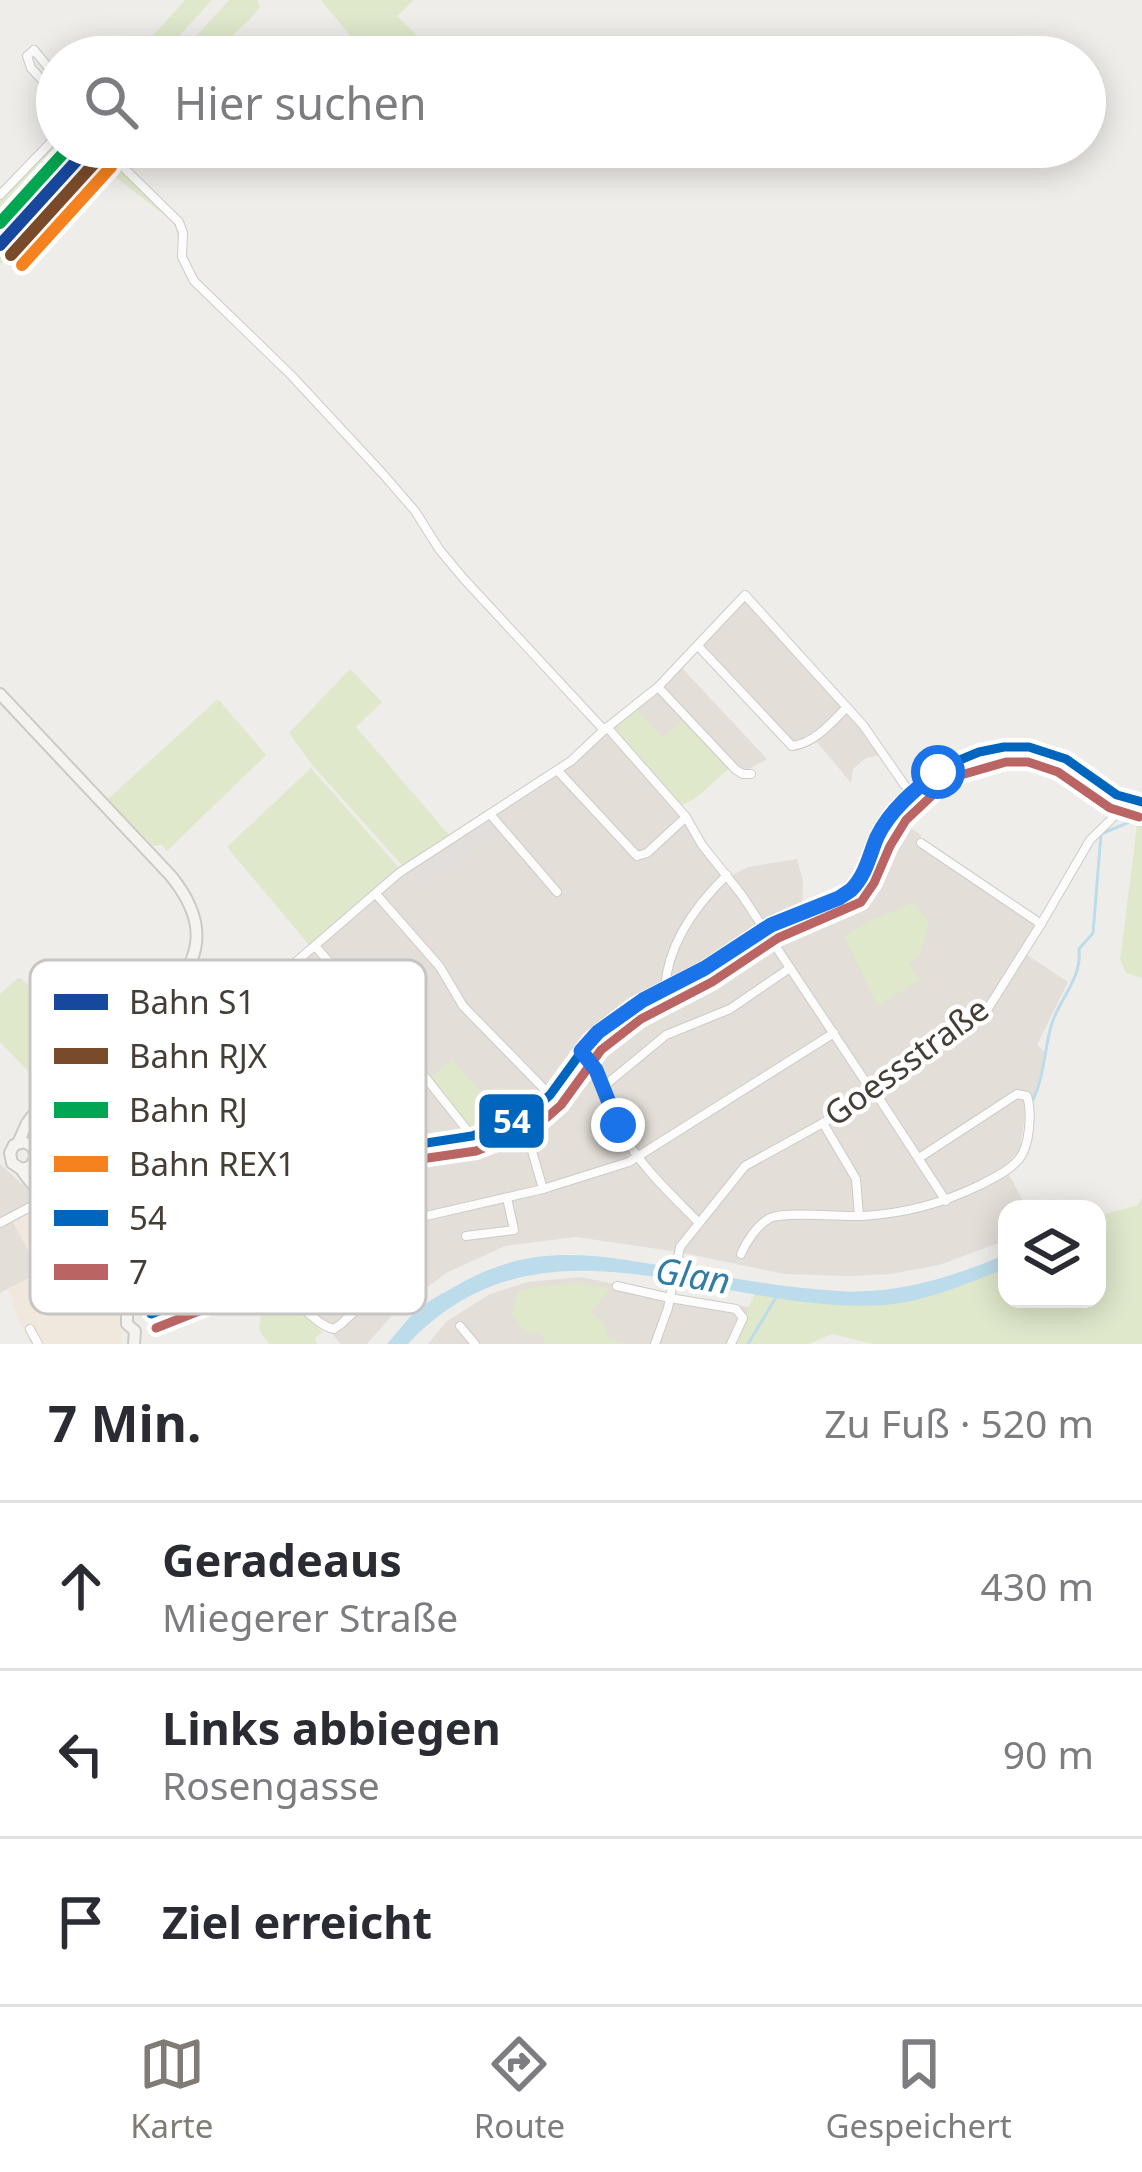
<!DOCTYPE html>
<html lang="de">
<head>
<meta charset="utf-8">
<style>
	:root { --surface:#fff; --page:#f2f2f3; --text:#2b2b33; --muted:#7c7c81; --line:#e1e1e2; --accent:#807b75 }
	body { margin:0; font-family:"Noto Sans",sans-serif; background:var(--page); color:var(--text) }
	.controls { position:absolute; right:36px; bottom:36px; display:grid; overflow:hidden; border-radius:24px; box-shadow:0 6px 30px #0003 }
	.controls button { width:108px; height:108px; display:grid; place-items:center; padding:0; border:0; border-bottom:3px solid var(--line); background:var(--surface); color:var(--text); font:60px sans-serif }
	.stop { position:absolute; width:36px; height:36px; margin:-27px; border:9px solid #1a73e8; border-radius:50%; background:#fff }
	.stop.end { background:#1a73e8; border-color:#fff; box-shadow:0 3px 12px #0008 }
	.list { margin:0; padding:0; list-style:none }
	h2 { display:flex; justify-content:space-between; align-items:center; height:156px; margin:0; padding:0 48px; font-size:51px }
	h2 small { font-size:39px; font-weight:400; color:var(--muted) }
	.list li { display:grid; grid-template-columns:78px 1fr auto; gap:36px; align-items:center; box-sizing:border-box; height:168px; padding:0 48px; border-top:3px solid var(--line) }
	.list b { display:block; font-size:45px; white-space:nowrap }
	.list p { margin:0; font-size:39px; white-space:nowrap; color:var(--muted) }
	.list em { font-size:39px; font-style:normal; color:var(--muted) }
	.icon { flex:none; width:66px; height:66px; fill:none; stroke:currentColor; stroke-width:2; stroke-linecap:round; stroke-linejoin:round }
	.map { position:relative; flex:none; width:1142px; height:1344px; overflow:hidden }
	.search { position:absolute; background:var(--surface); box-shadow:0 6px 30px #0003; left:36px; right:36px; top:36px; height:132px; display:flex; align-items:center; gap:30px; box-sizing:border-box; padding:0 42px; border-radius:66px; color:var(--muted); font-size:45px }
	.sheet { height:660px; background:var(--surface) }
	nav { display:flex; justify-content:space-around; align-items:center; box-sizing:border-box; height:168px; border-top:3px solid var(--line); background:var(--surface); font-size:33px; color:var(--muted) }
	nav a { display:grid; justify-items:center; gap:6px }
	nav .on { color:var(--accent) }
	.map>svg:first-child { display:block }
</style>
</head>
<body>
<div class="map">
<svg width="1142" height="1344" viewBox="0 0 1142 1344">
	<rect width="100%" height="100%" fill="#efedea"/>
	<g fill="#e3ded7">
		<polygon points="744,599 859,724 881,755 866,758 853,769 851,783 812,736 798,743 791,741 701,646"/>
		<polygon points="682,668 767,759 747,770 740,770 690,715 662,738 636,709"/>
		<polygon points="608,735 676,811 727,878 748,867 797,859 803,881 802,917 856,893 868,876 886,832 896,818 921,835 924,849 1033,924 1034,928 1020,950 1068,982 1037,1045 1046,1053 1034,1100 1026,1107 1020,1150 1003,1167 1011,1178 1027,1209 1007,1209 1007,1240 939,1265 891,1274 850,1276 785,1274 678,1252 576,1237 505,1246 446,1273 395,1312 367,1344 340,1344 326,1325 295,1296 294,1288 326,1256 390,1220 383,1193 373,1174 363,1172 350,1156 278,1194 260,1210 233,1270 222,1281 164,1301 160,1297 145,1294 137,1288 119,1256 98,1231 47,1188 48,1185 118,1116 408,871 567,770 602,736"/>
		<polygon points="0,1164 45,1205 14,1222 36,1266 33,1276 0,1293"/>
		<polygon points="581,1277 676,1297 750,1307 733,1344 428,1344 447,1321 490,1294 528,1282"/>
	</g>
	<polygon fill="#f1e8dd" points="45,1205 82,1234 100,1252 111,1269 122,1304 121,1344 31,1344 17,1318 8,1289 33,1276 36,1266 13,1222"/>
	<g fill="#dfe8cb">
		<polygon points="185,0 212,0 160,57 134,57"/>
		<polygon points="229,0 257,0 260,7 249,20 209,57 177,57"/>
		<polygon points="321,0 414,0 397,16 420,39 417,52 410,57 372,57 358,45"/>
		<polygon points="57,139 57,147 78,147 0,232 0,198"/>
		<path d="M 95,147 L 107,147 L 100,156 L 102,158 L 108,152 L 165,207 L 181,230 L 180,260 L 191,283 C 172,258 185,243 172,221 L 95,161 L 0,265 L 0,251 Z"/>
		<polygon points="350,669 382,702 356,727 449,835 402,865 313,766 289,733"/>
		<polygon points="218,699 266,755 167,851 162,845 153,846 108,799"/>
		<path d="M 636,709 L 663,737 L 685,719 L 730,768 C 713,781 701,798 682,805 L 615,731 L 614,725 Z"/>
		<polygon points="311,768 399,868 309,945 227,847"/>
		<polygon points="1142,818 1142,978 1126,973 1120,960 1137,825"/>
		<polygon points="913,903 929,922 921,955 909,964 920,980 877,1006 844,936 874,919"/>
		<polygon points="18,978 22,979 45,1001 47,1000 90,1045 43,1087 0,1042 0,994"/>
		<polygon points="452,1059 506,1120 472,1132 430,1078"/>
		<polygon points="1142,1198 1142,1344 873,1344 832,1334 809,1344 733,1344 756,1291 838,1300 944,1290 1007,1268 1007,1299 1097,1299 1097,1222 1105,1214 1138,1205"/>
		<polygon points="580,1283 608,1288 608,1292 591,1312 603,1322 609,1339 627,1344 544,1344 545,1339 537,1332 527,1334 512,1314 518,1292 533,1287"/>
		<polygon points="276,1300 295,1306 322,1332 315,1338 317,1344 269,1344 259,1330 261,1314"/>
	</g>
	<polygon fill="#e1dedb" points="488,819 500,834 423,882 410,870"/>
	<path fill="#bcdceb" d="M 1007,1254 L 1007,1268 C 968,1283 925,1302 884,1305 C 720,1316 544,1199 408,1344 L 387,1344 C 397,1333 406,1320 417,1310 C 428,1301 443,1293 456,1286 C 536,1239 600,1256 686,1270 C 736,1279 788,1288 839,1291 C 897,1295 955,1276 1007,1254 Z"/>
	<g fill="none" stroke-linecap="round" stroke-linejoin="round">
		<g stroke="#bcdceb" stroke-width="3">
			<path d="M 1033,1100 C 1045,1075 1044,1049 1052,1023 C 1061,997 1082,978 1079,949 L 1093,933 L 1101,834 L 1142,817"/>
			<polyline points="748,1344 778,1294"/>
		</g>
		<defs>
			<g id="minor">
				<polyline points="34,50 27,56 31,68 57,96"/>
				<polyline points="34,50 57,78"/>
				<polyline points="108,147 126,170 179,222 183,233 182,257 194,281 291,375 383,474 415,511 439,549 463,578 604,730"/>
				<polyline points="0,195 57,136"/>
				<path d="M 698,646 L 792,746 C 815,743 831,723 847,707"/>
				<polyline points="658,687 736,770 743,774 751,774"/>
				<polyline points="607,727 686,817 702,845 741,894 871,1090"/>
				<polyline points="558,771 637,856 647,853 686,817"/>
				<polyline points="490,814 557,892"/>
				<polyline points="921,843 1041,924"/>
				<polyline points="376,894 440,967 463,1006 550,1095"/>
				<polyline points="315,946 380,1020 471,1135"/>
				<path d="M 665,988 C 668,943 696,905 727,875"/>
				<polyline points="261,992 383,1134 387,1147"/>
				<path d="M 581,1051 C 603,1076 607,1108 624,1136 C 643,1169 673,1196 699,1223"/>
				<polyline points="179,1060 241,1132 210,1162 207,1167 207,1177"/>
				<polyline points="603,1087 666,1035 730,1009 790,968"/>
				<polyline points="873,1089 946,1201"/>
				<polyline points="120,1109 189,1181 207,1177 262,1222"/>
				<polyline points="519,1119 530,1144 543,1189"/>
				<polyline points="823,1123 856,1179 859,1216"/>
				<polyline points="241,1131 318,1058"/>
				<polyline points="36,1157 74,1150 82,1145 120,1109 261,992 399,873 571,761 604,730 658,687 745,595 863,725 910,793"/>
				<polyline points="0,1223 47,1198"/>
				<polyline points="466,1236 514,1230 507,1198"/>
				<path d="M 741,1254 C 746,1242 757,1225 770,1218 C 785,1211 843,1217 863,1216 C 906,1213 941,1204 980,1185 C 993,1178 1009,1171 1019,1159 C 1030,1146 1032,1112 1027,1096 L 1017,1094 L 919,1158"/>
				<polyline points="240,1270 265,1290 284,1296 325,1252 370,1229 543,1189 629,1162 834,1033"/>
				<polyline points="617,1286 670,1298 736,1309 743,1318 731,1344"/>
				<path d="M 284,1296 C 303,1303 315,1325 334,1329 L 341,1324 L 402,1267 L 403,1260 L 387,1224"/>
				<polyline points="460,1326 475,1344"/>
				<polyline points="30,1329 38,1344"/>
				<polyline points="655,1344 668,1308 680,1247 745,1166 823,1123 987,1010 1041,924 1090,840 1130,801"/>
			</g>
			<g id="secondary">
				<path d="M 0,694 L 171,876 C 230,949 176,989 122,1037 C 93,1061 66,1086 37,1110 L 27,1123 L 18,1143"/>
				<polyline points="30,1167 21,1169 12,1163 10,1153 14,1145 24,1142 33,1147 36,1157 30,1167 35,1181"/>
				<path d="M 21,1169 C 33,1189 51,1200 69,1214 C 101,1241 120,1266 135,1305"/>
				<path d="M 151,1314 L 228,1284 L 245,1261 L 267,1213 L 282,1199 L 368,1152 L 472,1136 L 526,1116 L 550,1095 L 590,1040 L 633,1006 L 705,969 L 771,925 L 851,890 C 867,873 869,851 880,832 C 911,775 990,728 1054,753 C 1087,766 1104,799 1142,802"/>
				<polyline points="134,1344 135,1331 127,1324 127,1311 140,1305 151,1314"/>
			</g>
		</defs>
		<use href="#minor" stroke="#cdcbc7" stroke-width="10"/>
		<use href="#secondary" stroke="#cec9c1" stroke-width="14"/>
		<use href="#minor" stroke="#fdfcfc" stroke-width="8"/>
		<use href="#secondary" stroke="#f5f3ef" stroke-width="10"/>
		<defs>
			<polyline id="bus-1" points="151,1314 228,1284 245,1261 267,1213 282,1199 368,1152 472,1136 526,1116 550,1095 590,1040 633,1006 705,969 771,925 851,890 861,876 880,832 894,811 932,775 955,762 979,752 1004,747 1029,747 1066,759 1117,795 1142,802"/>
			<polyline id="bus-2" points="156,1328 237,1296 258,1269 279,1222 291,1211 373,1166 476,1151 535,1128 561,1105 601,1050 641,1019 712,982 778,938 861,902 874,883 890,846 906,820 940,788 961,775 1006,762 1028,762 1058,772 1110,808 1139,817"/>
		</defs>
		<use href="#bus-1" stroke="#fff" stroke-width="18"/>
		<use href="#bus-2" stroke="#fff" stroke-width="18"/>
		<use href="#bus-1" stroke="#0065bd" stroke-width="9"/>
		<use href="#bus-2" stroke="#bb6464" stroke-width="9"/>
		<defs>
			<polyline id="rail-1" points="0,245 89,147"/>
			<polyline id="rail-2" points="11,255 100,157"/>
			<polyline id="rail-3" points="0,223 69,147"/>
			<polyline id="rail-4" points="22,265 111,167"/>
		</defs>
		<use href="#rail-1" stroke="#fff" stroke-width="21"/>
		<use href="#rail-2" stroke="#fff" stroke-width="21"/>
		<use href="#rail-3" stroke="#fff" stroke-width="21"/>
		<use href="#rail-4" stroke="#fff" stroke-width="21"/>
		<use href="#rail-1" stroke="#17489e" stroke-width="12"/>
		<use href="#rail-2" stroke="#7a4b2a" stroke-width="12"/>
		<use href="#rail-3" stroke="#00a651" stroke-width="12"/>
		<use href="#rail-4" stroke="#f5821f" stroke-width="12"/>
	</g>
	<g fill="none" stroke-linecap="round" stroke-linejoin="round">
		<path stroke="#1a73e8" stroke-width="15" d="M 618,1125 L 596,1070 L 581,1051 L 598,1032 L 643,1000 L 705,968 L 771,925 L 839,898 L 851,890 C 866,875 869,856 877,837 C 890,810 915,789 938,772"/>
	</g>
	<g text-anchor="middle" dominant-baseline="central" stroke-width="9" stroke-linejoin="round" paint-order="stroke">
		<g font-size="33" fill="#453e36" stroke="#fff">
			<text transform="translate(906 1061) rotate(-36)">Goessstraße</text>
		</g>
		<g font-size="36" font-style="italic" fill="#337ca3" stroke="#fff">
			<text transform="translate(693 1275) rotate(9)">Glan</text>
		</g>
	</g>
	<rect x="30" y="960" width="396" height="354" rx="18" fill="#fff" stroke="#c7c5c3" stroke-width="3"/>
	<rect x="54" y="994" width="54" height="16" fill="#17489e"/>
	<rect x="54" y="1048" width="54" height="16" fill="#7a4b2a"/>
	<rect x="54" y="1102" width="54" height="16" fill="#00a651"/>
	<rect x="54" y="1156" width="54" height="16" fill="#f5821f"/>
	<rect x="54" y="1210" width="54" height="16" fill="#0065bd"/>
	<rect x="54" y="1264" width="54" height="16" fill="#bb6464"/>
	<g font-size="33" fill="#453e36">
		<text x="129" y="1014">Bahn S1</text>
		<text x="129" y="1068">Bahn RJX</text>
		<text x="129" y="1122">Bahn RJ</text>
		<text x="129" y="1176">Bahn REX1</text>
		<text x="129" y="1230">54</text>
		<text x="129" y="1284">7</text>
	</g>
	<rect stroke="#fff" stroke-width="4.5" x="477" y="1092" width="69" height="58" rx="12" fill="#0065bd"/>
	<g font-size="33" text-anchor="middle" font-weight="bold" fill="#fff">
		<text x="512" y="1133">54</text>
	</g>
</svg>
<div class="controls">
<button><svg class="icon" aria-label="layers" viewBox="0 0 24 24"><path d="M12 4l9 5-9 5-9-5zM3 14l9 5 9-5"/></svg></button>
</div>
<div class="stop" style="left:938px;top:772px"></div>
<div class="stop end" style="left:618px;top:1125px"></div>
<div class="search"><svg class="icon" aria-label="search" viewBox="0 0 24 24"><circle cx="10" cy="10" r="6"/><path d="M15 15l6 6"/></svg>Hier suchen</div>
</div>
<section class="sheet">
<h2>7 Min.<small>Zu Fuß · 520 m</small></h2>
<ul class="list">
<li><svg class="icon" aria-label="ahead" viewBox="0 0 24 24"><path d="M12 20V5M6 11l6-6 6 6"/></svg><div><b>Geradeaus</b><p>Miegerer Straße</p></div><em>430 m</em></li>
<li><svg class="icon" aria-label="left" viewBox="0 0 24 24"><path d="M17 20v-9H6M10 6l-5 5 5 5"/></svg><div><b>Links abbiegen</b><p>Rosengasse</p></div><em>90 m</em></li>
<li><svg class="icon" aria-label="arrive" viewBox="0 0 24 24"><path d="M6 21V4h12l-3 4 3 4H6"/></svg><div><b>Ziel erreicht</b></div></li>
</ul>
</section>
<nav>
<a class="on"><svg class="icon" aria-label="map" viewBox="0 0 24 24"><path d="M3 6l6-2 6 2 6-2v14l-6 2-6-2-6 2zM9 4v14M15 6v14"/></svg>Karte</a>
<a><svg class="icon" aria-label="directions" viewBox="0 0 24 24"><path d="M12 3l9 9-9 9-9-9zM9 14v-3h6M13 9l2 2-2 2"/></svg>Route</a>
<a><svg class="icon" aria-label="saved" viewBox="0 0 24 24"><path d="M7 4h10v16l-5-4-5 4z"/></svg>Gespeichert</a>
</nav>
</body>
</html>
